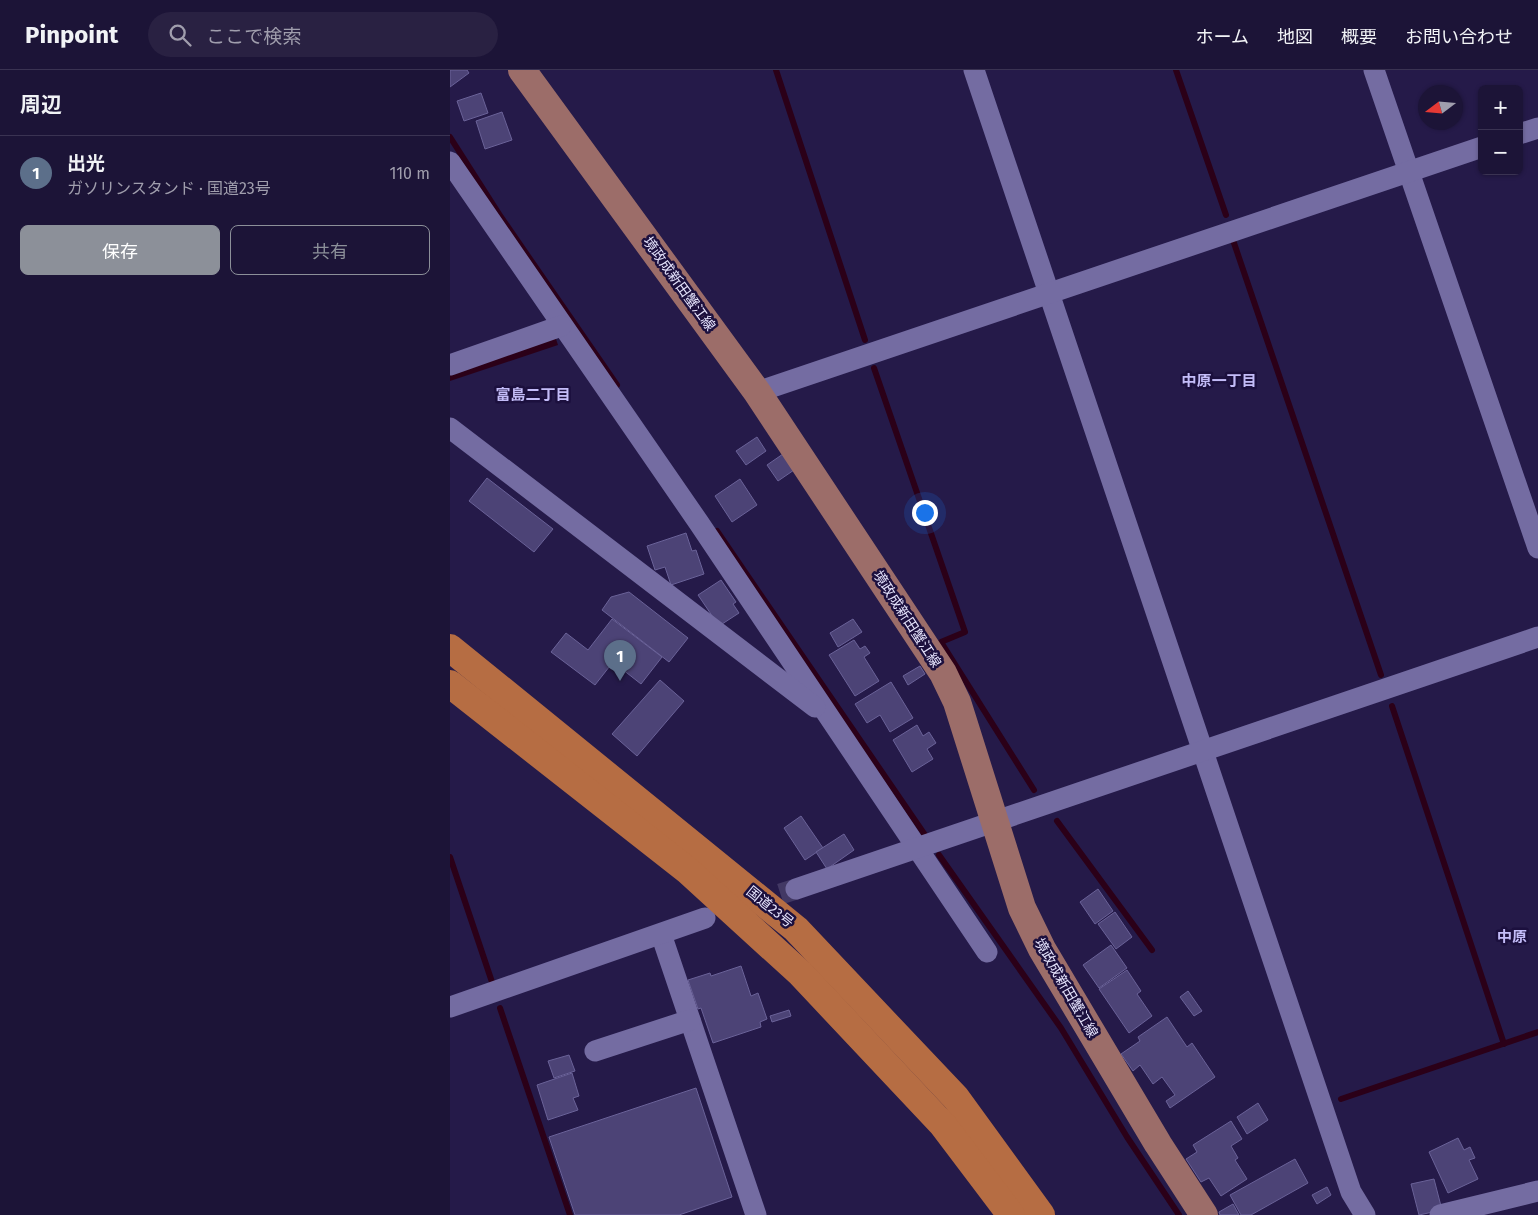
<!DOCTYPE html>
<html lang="ja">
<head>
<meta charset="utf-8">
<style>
	:root { --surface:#1c1437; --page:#292142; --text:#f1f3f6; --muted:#a09ead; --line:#3a3352; --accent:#8c9099 }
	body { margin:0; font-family:"Fira Sans","Noto Sans JP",sans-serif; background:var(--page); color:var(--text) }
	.controls { position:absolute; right:15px; top:15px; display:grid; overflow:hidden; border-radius:8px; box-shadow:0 1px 4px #0004 }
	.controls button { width:45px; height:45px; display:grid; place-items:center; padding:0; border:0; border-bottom:1px solid var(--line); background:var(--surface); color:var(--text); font:25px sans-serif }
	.compass { position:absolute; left:968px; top:15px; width:45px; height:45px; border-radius:50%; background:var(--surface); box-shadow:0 1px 4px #0004; rotate:254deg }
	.you { position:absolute; left:474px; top:442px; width:18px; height:18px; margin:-12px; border:4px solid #fff; border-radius:50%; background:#1a73e8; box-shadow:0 0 0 8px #1a73e833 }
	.badge { display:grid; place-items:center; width:32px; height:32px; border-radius:50%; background:var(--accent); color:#fff; font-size:16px; font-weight:700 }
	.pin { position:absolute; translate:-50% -41px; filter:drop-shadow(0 1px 2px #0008) }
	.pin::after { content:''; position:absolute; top:26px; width:18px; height:15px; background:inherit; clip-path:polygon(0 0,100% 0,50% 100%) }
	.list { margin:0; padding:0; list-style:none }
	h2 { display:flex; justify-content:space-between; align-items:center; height:65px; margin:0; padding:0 20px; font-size:21px }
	h2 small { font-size:16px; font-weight:400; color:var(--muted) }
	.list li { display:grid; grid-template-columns:32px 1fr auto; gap:15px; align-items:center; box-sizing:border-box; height:75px; padding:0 20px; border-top:1px solid var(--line) }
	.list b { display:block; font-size:19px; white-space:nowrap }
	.list p { margin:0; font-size:16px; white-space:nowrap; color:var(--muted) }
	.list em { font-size:16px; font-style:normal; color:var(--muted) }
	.actions { display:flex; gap:10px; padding:15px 20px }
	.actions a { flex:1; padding:11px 0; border:1px solid var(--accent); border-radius:8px; text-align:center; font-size:18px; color:var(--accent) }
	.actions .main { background:var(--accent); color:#fff }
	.icon { flex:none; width:28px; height:28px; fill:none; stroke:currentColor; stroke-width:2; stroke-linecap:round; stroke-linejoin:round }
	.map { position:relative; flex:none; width:1088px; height:1145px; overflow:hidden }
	header { display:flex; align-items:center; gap:30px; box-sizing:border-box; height:70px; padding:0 25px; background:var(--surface); border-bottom:1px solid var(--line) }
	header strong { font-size:24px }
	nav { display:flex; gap:28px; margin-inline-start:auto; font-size:18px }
	.search { width:350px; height:45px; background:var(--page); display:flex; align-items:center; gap:12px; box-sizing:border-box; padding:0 18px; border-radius:28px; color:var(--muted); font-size:19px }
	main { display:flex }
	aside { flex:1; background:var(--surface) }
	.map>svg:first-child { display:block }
</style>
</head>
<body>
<header>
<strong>Pinpoint</strong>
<div class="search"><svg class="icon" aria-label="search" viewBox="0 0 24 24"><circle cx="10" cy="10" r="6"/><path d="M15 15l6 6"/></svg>ここで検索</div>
<nav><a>ホーム</a><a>地図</a><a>概要</a><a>お問い合わせ</a></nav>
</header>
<main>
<aside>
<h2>周辺<small></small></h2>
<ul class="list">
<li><span class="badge" style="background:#5c6f8a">1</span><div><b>出光</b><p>ガソリンスタンド · 国道23号</p></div><em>110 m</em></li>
</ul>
<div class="actions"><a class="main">保存</a><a>共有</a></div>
</aside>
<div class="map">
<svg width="1088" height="1145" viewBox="0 0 1088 1145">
	<rect width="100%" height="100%" fill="#251a49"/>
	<polygon fill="#2b0018" points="105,266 108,275 0,311 0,301"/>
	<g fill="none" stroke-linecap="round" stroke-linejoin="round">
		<g stroke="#2b0018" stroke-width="6">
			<polyline points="326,0 415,270"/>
			<polyline points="726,0 776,145"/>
			<polyline points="0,67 51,147 167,315"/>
			<polyline points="784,173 931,605"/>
			<polyline points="424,298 515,562 491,572 584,720"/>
			<polyline points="267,461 475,765"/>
			<polyline points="942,636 1054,974"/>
			<polyline points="607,751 702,880"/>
			<polyline points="489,785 611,958 677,1067 729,1145"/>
			<polyline points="0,787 42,912"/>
			<polyline points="50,938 120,1145"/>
			<polyline points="891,1029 1088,962"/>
		</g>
	</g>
	<g fill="#4c4376" stroke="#6a6298">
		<polygon points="0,0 17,0 19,3 0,17"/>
		<polygon points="31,23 38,43 14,51 7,31"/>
		<polygon points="52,42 62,70 35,79 26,51"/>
		<polygon points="307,367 316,381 296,395 286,381"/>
		<polygon points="333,384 344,400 328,411 317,395"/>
		<polygon points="37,408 103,459 84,482 19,431"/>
		<polygon points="290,409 307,435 282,452 265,426"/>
		<polygon points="236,463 242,481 246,480 254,504 221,515 215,497 205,500 197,476"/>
		<polygon points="271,510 286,532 283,534 289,543 269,556 248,525"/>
		<polygon points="179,522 238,568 219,592 152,540 161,527"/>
		<polygon points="162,549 212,587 191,614 163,592 145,615 101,582 116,563 138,580"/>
		<polygon points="403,549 412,562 388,577 380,563"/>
		<polygon points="404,570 410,579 415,576 420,583 414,587 429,611 405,626 379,585"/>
		<polygon points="470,596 475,604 458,615 453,606"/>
		<polygon points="210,610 234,631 187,686 162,664"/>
		<polygon points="441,612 463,648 440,662 430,645 417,653 405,634"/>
		<polygon points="467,655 473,666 479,662 486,673 477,679 483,689 462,702 443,670"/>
		<polygon points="351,746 373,778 355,790 334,758"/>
		<polygon points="394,764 404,780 377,799 366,782"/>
		<polygon points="648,819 663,841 645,854 630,832"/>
		<polygon points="665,842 682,867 666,879 648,854"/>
		<polygon points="661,875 677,898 649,918 633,895"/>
		<polygon points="291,896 301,926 308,923 317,949 310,952 311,957 263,973 251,938 248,939 238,910 260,903 261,906"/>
		<polygon points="677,900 691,921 687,924 702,946 679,963 649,919"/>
		<polygon points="738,921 752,941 744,946 730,927"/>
		<polygon points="339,940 341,946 322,952 320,946"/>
		<polygon points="717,947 737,977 742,973 765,1007 720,1038 716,1031 725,1025 712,1007 703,1014 690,995 683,1001 671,984 690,971 688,967"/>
		<polygon points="119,985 125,1001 104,1008 98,991"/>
		<polygon points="122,1003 129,1026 123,1028 128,1040 98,1050 87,1015"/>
		<polygon points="246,1018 282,1127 229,1145 125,1145 99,1067"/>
		<polygon points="808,1033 818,1050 797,1064 787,1047"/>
		<polygon points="781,1051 792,1069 781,1076 788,1088 785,1090 797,1109 771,1126 759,1108 751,1112 736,1089 747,1082 743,1075"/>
		<polygon points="1008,1068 1014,1080 1020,1077 1025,1088 1019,1090 1028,1109 998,1123 979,1082"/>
		<polygon points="845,1089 858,1113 801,1145 791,1145 780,1125"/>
		<polygon points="984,1109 992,1140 969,1145 961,1114"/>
		<polygon points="877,1117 881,1125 867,1134 862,1125"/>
		<polygon points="783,1134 789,1145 770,1145 769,1142"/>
	</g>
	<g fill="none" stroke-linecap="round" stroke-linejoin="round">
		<polyline stroke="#423864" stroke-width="21" stroke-dasharray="21 11" stroke-linecap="butt" points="300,834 346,819"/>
		<g stroke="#746ca2" stroke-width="21">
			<polyline points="524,0 901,1122 915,1145"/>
			<polyline points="924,0 1088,478"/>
			<polyline points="1069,64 1088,58"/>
			<polyline points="0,92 249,453 537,882"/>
			<polyline points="0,295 111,256"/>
			<polyline points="307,322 1032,77"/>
			<polyline points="0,358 365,637"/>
			<polyline points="346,819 1088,567"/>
			<polyline points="211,864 306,1145"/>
			<polyline points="0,937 255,848"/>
			<polyline points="145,981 240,950"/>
			<polyline points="990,1145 1088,1121"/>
		</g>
		<polyline stroke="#9c6d69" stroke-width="28" points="72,0 307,322 493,603 507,632 572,838 592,879 708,1074 754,1145"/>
		<g stroke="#b66d43" stroke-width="28">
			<polyline points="0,578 346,859 506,1028 591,1145"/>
			<polyline points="0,614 237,800 350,903 493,1055 561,1145"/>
		</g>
	</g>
	<g text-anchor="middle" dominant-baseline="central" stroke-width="5" stroke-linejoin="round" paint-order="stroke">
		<g font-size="14" fill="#e6e4fd" stroke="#1c103e">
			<text transform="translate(229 214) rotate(54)">境政成新田蟹江線</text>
			<text transform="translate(457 549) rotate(57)">境政成新田蟹江線</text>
			<text transform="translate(320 837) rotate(39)">国道23号</text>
			<text transform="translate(616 918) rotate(60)">境政成新田蟹江線</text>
		</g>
		<g font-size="15" font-weight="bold" fill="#c3bcf8" stroke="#1c103e">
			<text x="769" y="311">中原一丁目</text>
			<text x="83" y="325">富島二丁目</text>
			<text x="1062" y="867">中原</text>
		</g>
	</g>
</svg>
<div class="controls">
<button>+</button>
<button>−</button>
</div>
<svg class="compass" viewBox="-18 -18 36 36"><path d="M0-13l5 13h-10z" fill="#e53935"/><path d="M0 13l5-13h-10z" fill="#a09ead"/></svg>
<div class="you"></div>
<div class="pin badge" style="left:170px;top:611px;background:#5c6f8a">1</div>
</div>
</main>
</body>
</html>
